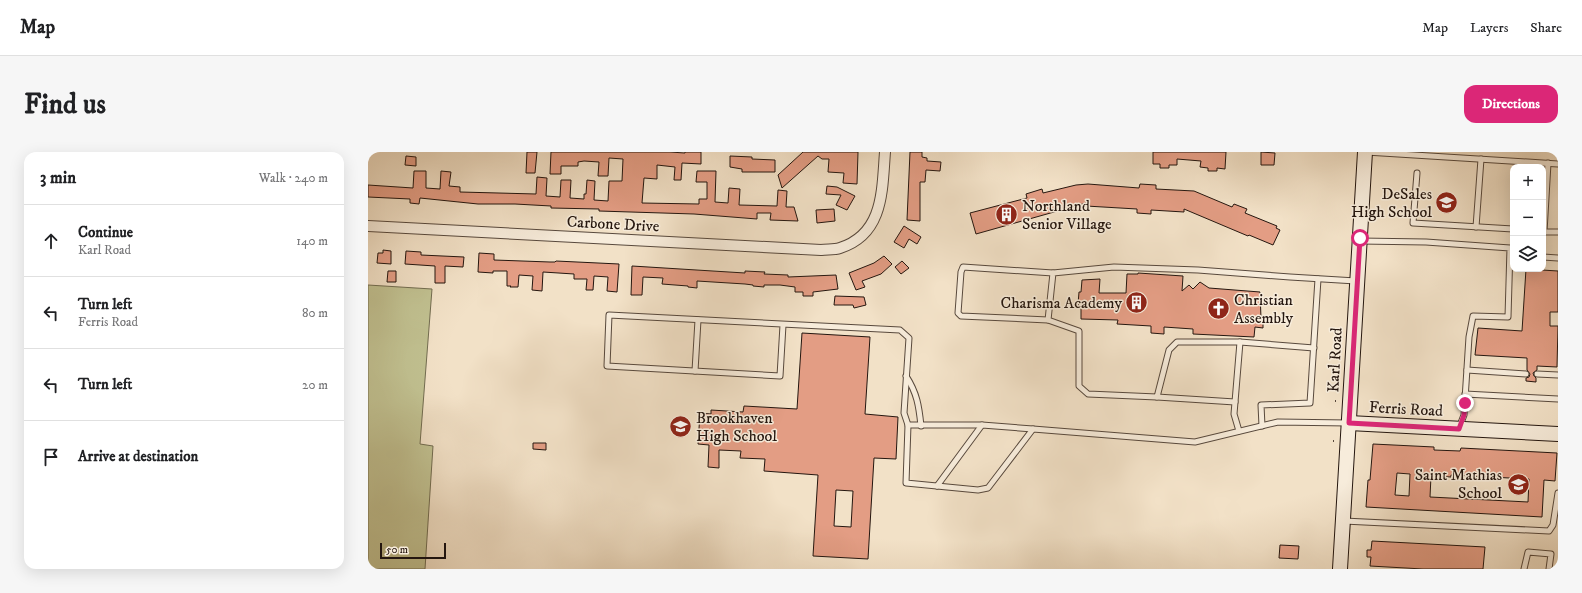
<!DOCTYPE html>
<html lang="en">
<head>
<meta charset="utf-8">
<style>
	:root { --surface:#fff; --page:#f6f6f6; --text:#202124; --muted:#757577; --line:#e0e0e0; --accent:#db2777 }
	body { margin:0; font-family:"IM FELL DW Pica",serif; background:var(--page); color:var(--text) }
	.controls { position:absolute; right:12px; top:12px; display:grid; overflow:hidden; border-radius:8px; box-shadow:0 4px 16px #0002 }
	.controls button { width:36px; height:36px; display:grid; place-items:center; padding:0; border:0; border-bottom:1px solid var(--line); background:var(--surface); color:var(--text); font:20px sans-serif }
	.scale { position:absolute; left:12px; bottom:10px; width:66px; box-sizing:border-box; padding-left:4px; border:2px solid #24160f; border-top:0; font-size:11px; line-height:14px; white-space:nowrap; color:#24160f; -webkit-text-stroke:3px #f7ecdb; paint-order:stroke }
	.stop { position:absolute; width:12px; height:12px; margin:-9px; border:3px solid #db2777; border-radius:50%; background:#fff }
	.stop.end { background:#db2777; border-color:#fff; box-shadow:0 1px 4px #0008 }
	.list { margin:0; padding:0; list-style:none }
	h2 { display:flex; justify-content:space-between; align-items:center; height:52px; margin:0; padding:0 16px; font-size:17px }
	h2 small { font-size:13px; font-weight:400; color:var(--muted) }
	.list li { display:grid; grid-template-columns:26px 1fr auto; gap:12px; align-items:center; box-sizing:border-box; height:72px; padding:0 16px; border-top:1px solid var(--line) }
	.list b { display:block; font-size:15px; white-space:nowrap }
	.list p { margin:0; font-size:13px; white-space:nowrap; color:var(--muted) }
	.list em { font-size:13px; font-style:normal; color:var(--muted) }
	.icon { flex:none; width:22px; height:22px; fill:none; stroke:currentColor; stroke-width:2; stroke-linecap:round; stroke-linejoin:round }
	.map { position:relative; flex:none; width:1190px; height:417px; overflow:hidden; border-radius:12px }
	header { display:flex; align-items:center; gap:24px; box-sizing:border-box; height:56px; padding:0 20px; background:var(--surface); border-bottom:1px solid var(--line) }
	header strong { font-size:19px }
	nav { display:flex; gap:22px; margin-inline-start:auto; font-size:14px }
	.intro { display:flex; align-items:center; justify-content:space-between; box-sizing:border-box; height:96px; padding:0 24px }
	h1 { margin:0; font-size:28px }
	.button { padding:10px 18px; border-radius:12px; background:var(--accent); color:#fff; font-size:14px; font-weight:700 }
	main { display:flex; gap:24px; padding:0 24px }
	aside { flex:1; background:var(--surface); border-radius:12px; box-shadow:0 4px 16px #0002 }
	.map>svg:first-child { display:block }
</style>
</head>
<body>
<header>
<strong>Map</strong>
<nav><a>Map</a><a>Layers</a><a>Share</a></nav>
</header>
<div class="intro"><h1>Find us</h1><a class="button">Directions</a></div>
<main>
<aside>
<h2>3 min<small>Walk · 240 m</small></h2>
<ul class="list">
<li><svg class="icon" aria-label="ahead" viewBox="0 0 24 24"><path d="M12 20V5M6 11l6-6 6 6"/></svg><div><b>Continue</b><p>Karl Road</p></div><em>140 m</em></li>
<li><svg class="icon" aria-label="left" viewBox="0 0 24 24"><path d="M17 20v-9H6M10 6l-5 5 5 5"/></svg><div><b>Turn left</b><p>Ferris Road</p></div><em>80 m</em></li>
<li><svg class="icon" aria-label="left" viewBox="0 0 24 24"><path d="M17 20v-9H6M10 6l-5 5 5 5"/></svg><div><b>Turn left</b></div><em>20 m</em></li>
<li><svg class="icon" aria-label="arrive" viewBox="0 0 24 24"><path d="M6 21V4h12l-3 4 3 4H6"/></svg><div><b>Arrive at destination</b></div></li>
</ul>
</aside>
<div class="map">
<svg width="1190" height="417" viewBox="0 0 1190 417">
	<rect width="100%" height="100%" fill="#f2e1c7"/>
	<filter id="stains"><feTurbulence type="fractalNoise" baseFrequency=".005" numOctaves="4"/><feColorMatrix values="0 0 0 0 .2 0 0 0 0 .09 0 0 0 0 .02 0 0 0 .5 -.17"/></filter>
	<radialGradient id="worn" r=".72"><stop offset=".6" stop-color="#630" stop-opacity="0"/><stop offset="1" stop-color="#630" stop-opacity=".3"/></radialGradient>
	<polygon fill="#c1c191" stroke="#726c50" points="0,133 64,137 52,292 65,294 57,417 0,417"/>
	<g fill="#e39d84" stroke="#24160f" fill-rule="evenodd">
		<polygon points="159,0 169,0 167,21 158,21"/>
		<polygon points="183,0 302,0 317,1 317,0 333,0 333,12 314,11 313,28 306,28 307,15 289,13 289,27 276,26 274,51 331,52 331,47 339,47 339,30 328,30 329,19 348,19 347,50 360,51 361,36 372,37 371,53 409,54 410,38 419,39 418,55 426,55 430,69 402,68 403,61 389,61 389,67 326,62 231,59 231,57 183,56 183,54 147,52 110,52 52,46 51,52 42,51 42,47 0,45 0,33 45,36 46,19 58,19 58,36 72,37 73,19 83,20 81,34 92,35 92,40 168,42 169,25 179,26 178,44 192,45 193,28 203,28 202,46 216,47 216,42 218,42 219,28 227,29 226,48 240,49 241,29 254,29 255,7 241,6 240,24 230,24 231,10 216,9 210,10 210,14 193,14 193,22 182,22"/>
		<polygon points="435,0 490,0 489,32 475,31 476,21 460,20 461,7 454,7 450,4 414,36 410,23"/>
		<polygon points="542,0 554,0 554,5 559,6 559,9 573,10 572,19 558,18 557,30 552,30 552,69 539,68"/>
		<polygon points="785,0 858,0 857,17 849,16 849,19 840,19 840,16 832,15 833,9 809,7 809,13 801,13 801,16 792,16 792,12 785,12"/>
		<polygon points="893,0 907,1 906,13 893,13"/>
		<polygon points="38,4 48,5 48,14 37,13"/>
		<polygon points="362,4 384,5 384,7 407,8 407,20 374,20 374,17 362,15"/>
		<polygon points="720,32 771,36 772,32 788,33 788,37 826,39 864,55 866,52 879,57 877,61 909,74 908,76 912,78 905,93 881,83 880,84 816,57 816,60 783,58 783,62 769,61 769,57 718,54 718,51 608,82 602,61 659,46 658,42 674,37 675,41 708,33"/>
		<polygon points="459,34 469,35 487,44 479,58 468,53 473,43 458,42"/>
		<polygon points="466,57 467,69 449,71 448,58"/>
		<polygon points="536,74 553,85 549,92 541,87 536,96 526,90"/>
		<polygon points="15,98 23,99 23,112 9,111 10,101 15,101"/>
		<polygon points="38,99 53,100 53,103 96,105 95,115 77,114 77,131 67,131 67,114 37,112"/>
		<polygon points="111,101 126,102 126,108 182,110 187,110 188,109 251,112 249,140 239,139 240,125 226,124 225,138 218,138 219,127 206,127 206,122 175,120 174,139 164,138 165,124 151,123 150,135 142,135 143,134 139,134 139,119 125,119 125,121 110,120"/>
		<polygon points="516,104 524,112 513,122 494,129 497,135 488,138 481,121 506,111"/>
		<polygon points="534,109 541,116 533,122 527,115"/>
		<polygon points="264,114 377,121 377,119 397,120 396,122 420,123 420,125 468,123 470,137 445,140 445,144 435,144 435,140 427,140 427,135 412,133 396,133 396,135 385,134 385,133 377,132 329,129 329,136 320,135 320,134 294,132 295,126 275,125 274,143 263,143"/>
		<polygon points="1158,117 1190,119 1190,160 1182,160 1182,174 1190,174 1189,215 1169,214 1169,218 1165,221 1166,224 1168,226 1168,230 1158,229 1158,226 1161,225 1162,222 1159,218 1159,206 1107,203 1110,176 1154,179"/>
		<polygon points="20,119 28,119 28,130 19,130"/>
		<polygon points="770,121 815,124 814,139 821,133 825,137 832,130 841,136 892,140 893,166 895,167 895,176 887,175 886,185 825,182 825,177 796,175 796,182 783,181 783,174 749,172 750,168 713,167 713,156 710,152 711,140 713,140 714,128 732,127 731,141 758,141 759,122 770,122"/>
		<polygon points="467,144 496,145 498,153 486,156 485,153 466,153"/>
		<path d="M 434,181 L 502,185 L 497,262 L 530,265 L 528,307 L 506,306 L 500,407 L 445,404 L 450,323 L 396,319 L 397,307 L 372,306 L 373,299 L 351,298 L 351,316 L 340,315 L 341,293 L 330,292 L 332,261 L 343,262 L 343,258 L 375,260 L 376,254 L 429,257 ZM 468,338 L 485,339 L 483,375 L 466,374 Z"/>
		<polygon points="165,291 178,291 178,298 165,297"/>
		<path d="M 1005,292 L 1066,295 L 1066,298 L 1092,299 L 1093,296 L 1189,301 L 1187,329 L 1176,328 L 1174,365 L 998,355 L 1000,328 L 1002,328 ZM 1029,321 L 1042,322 L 1041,344 L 1027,343 ZM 1083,323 L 1161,327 L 1160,350 L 1062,345 L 1063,324 L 1083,325 Z"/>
		<polygon points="1004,389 1117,395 1115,417 1055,417 1002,414 1003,405 999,405 999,398 1003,398"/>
		<polygon points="912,393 931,394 930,407 911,406"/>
	</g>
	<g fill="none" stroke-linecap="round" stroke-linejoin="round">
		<defs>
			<g id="lane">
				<polyline points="998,0 1190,12"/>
				<polyline points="1049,21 1045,71 1145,77"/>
				<polyline points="1108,75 1113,7"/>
				<polyline points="1175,80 1190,80"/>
				<polyline points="1176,80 1180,11"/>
				<polyline points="992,89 1058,90 1142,96 1140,165 1105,164 1101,185 1096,263 1091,276"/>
				<polyline points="1175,105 1190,106"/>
				<polyline points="680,168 593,164 590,161 593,120 595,115 685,121"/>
				<polyline points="415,173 412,224 239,214 241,163 532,178 541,186 536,261 540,273 538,331 610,338 620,336 665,277 827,290 910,270 980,271"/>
				<polyline points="872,190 946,196"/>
				<polyline points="1099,218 1158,222"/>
				<polyline points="327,219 330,168"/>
				<polyline points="1169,222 1190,223"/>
				<path d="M 538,224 C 549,241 551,254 553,274"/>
				<polyline points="1097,242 1190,247"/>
				<polyline points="789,245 867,250"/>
				<polyline points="540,273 614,273"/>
				<polyline points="894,274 893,253 942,251 950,127"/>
				<polyline points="871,279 866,262 872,190 809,190 801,198 789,245 720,242 711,234 711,179 680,168 685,121 746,115 830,118 922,125 988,129"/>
				<polyline points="569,334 614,273 665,277"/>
				<polyline points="976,369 1181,379 1185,373 1190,341"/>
				<polyline points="1156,417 1160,400 1183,402 1181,417"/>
			</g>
			<path id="street" d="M 0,74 L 453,98 C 459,97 466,98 472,96 C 516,82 514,38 517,0"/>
			<g id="secondary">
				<polyline points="981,271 1190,282"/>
				<polyline points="972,417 997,0"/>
			</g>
		</defs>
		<use href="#lane" stroke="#58493d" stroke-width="7"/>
		<use href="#street" stroke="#58493d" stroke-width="12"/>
		<use href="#secondary" stroke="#24160f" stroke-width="16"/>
		<g stroke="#24160f" stroke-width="1.5" stroke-dasharray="1 2" stroke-linecap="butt">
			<polyline points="967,249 969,249"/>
			<polyline points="965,289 967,289"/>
		</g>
		<use href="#lane" stroke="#f7ecdb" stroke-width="5"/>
		<use href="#street" stroke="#f7ecdb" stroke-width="10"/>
		<use href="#secondary" stroke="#f7ecdb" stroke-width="14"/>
	</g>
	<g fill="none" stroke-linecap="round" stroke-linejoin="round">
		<polyline stroke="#db2777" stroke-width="5" points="992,86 981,271 1091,277 1096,263 1097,251"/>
	</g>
	<defs>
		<symbol id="school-disc" viewBox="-11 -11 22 22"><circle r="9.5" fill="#8f2418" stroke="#f7ecdb"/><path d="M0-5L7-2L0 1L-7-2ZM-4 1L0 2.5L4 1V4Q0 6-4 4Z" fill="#fff"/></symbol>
		<symbol id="building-disc" viewBox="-11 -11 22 22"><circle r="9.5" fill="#8f2418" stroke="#f7ecdb"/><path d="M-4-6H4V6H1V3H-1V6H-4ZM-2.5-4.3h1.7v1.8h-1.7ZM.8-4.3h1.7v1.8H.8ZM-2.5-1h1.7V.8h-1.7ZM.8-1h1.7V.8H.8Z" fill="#fff"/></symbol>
		<symbol id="church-disc" viewBox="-11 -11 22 22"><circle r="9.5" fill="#8f2418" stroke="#f7ecdb"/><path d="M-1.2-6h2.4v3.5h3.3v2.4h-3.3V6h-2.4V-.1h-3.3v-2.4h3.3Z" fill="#fff"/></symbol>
	</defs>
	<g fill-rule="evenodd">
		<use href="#school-disc" x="1066" y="38" width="25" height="25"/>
		<use href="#building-disc" x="626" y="50" width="25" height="25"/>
		<use href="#building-disc" x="756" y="138" width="25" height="25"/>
		<use href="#church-disc" x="838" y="144" width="25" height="25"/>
		<use href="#school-disc" x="300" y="262" width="25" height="25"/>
		<use href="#school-disc" x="1138" y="320" width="25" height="25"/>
	</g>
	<g text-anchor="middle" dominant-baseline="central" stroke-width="3" stroke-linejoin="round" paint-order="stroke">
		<g font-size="16" fill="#24160f" stroke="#f7ecdb" text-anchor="end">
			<text x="1064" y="42">DeSales<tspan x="1064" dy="18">High School</tspan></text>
			<text x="654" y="54" text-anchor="start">Northland<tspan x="654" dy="18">Senior Village</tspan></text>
			<text x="866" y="148" text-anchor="start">Christian<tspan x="866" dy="18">Assembly</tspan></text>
			<text x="754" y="151">Charisma Academy</text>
			<text x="328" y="266" text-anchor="start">Brookhaven<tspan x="328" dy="18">High School</tspan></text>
			<text x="1134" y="323">Saint Mathias<tspan x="1134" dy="18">School</tspan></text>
		</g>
		<g font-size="16" fill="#24160f" stroke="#f7ecdb">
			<text transform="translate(245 72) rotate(3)">Carbone Drive</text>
			<text transform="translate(967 208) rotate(-87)">Karl Road</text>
			<text transform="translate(1038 257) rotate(3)">Ferris Road</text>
		</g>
	</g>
	<rect width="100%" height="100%" filter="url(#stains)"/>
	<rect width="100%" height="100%" fill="url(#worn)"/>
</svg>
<div class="controls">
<button>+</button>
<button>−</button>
<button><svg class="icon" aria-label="layers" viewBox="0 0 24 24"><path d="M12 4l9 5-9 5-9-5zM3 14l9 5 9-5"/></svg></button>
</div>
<div class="scale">50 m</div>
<div class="stop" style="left:992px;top:86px"></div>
<div class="stop end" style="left:1097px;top:251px"></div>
</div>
</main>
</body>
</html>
